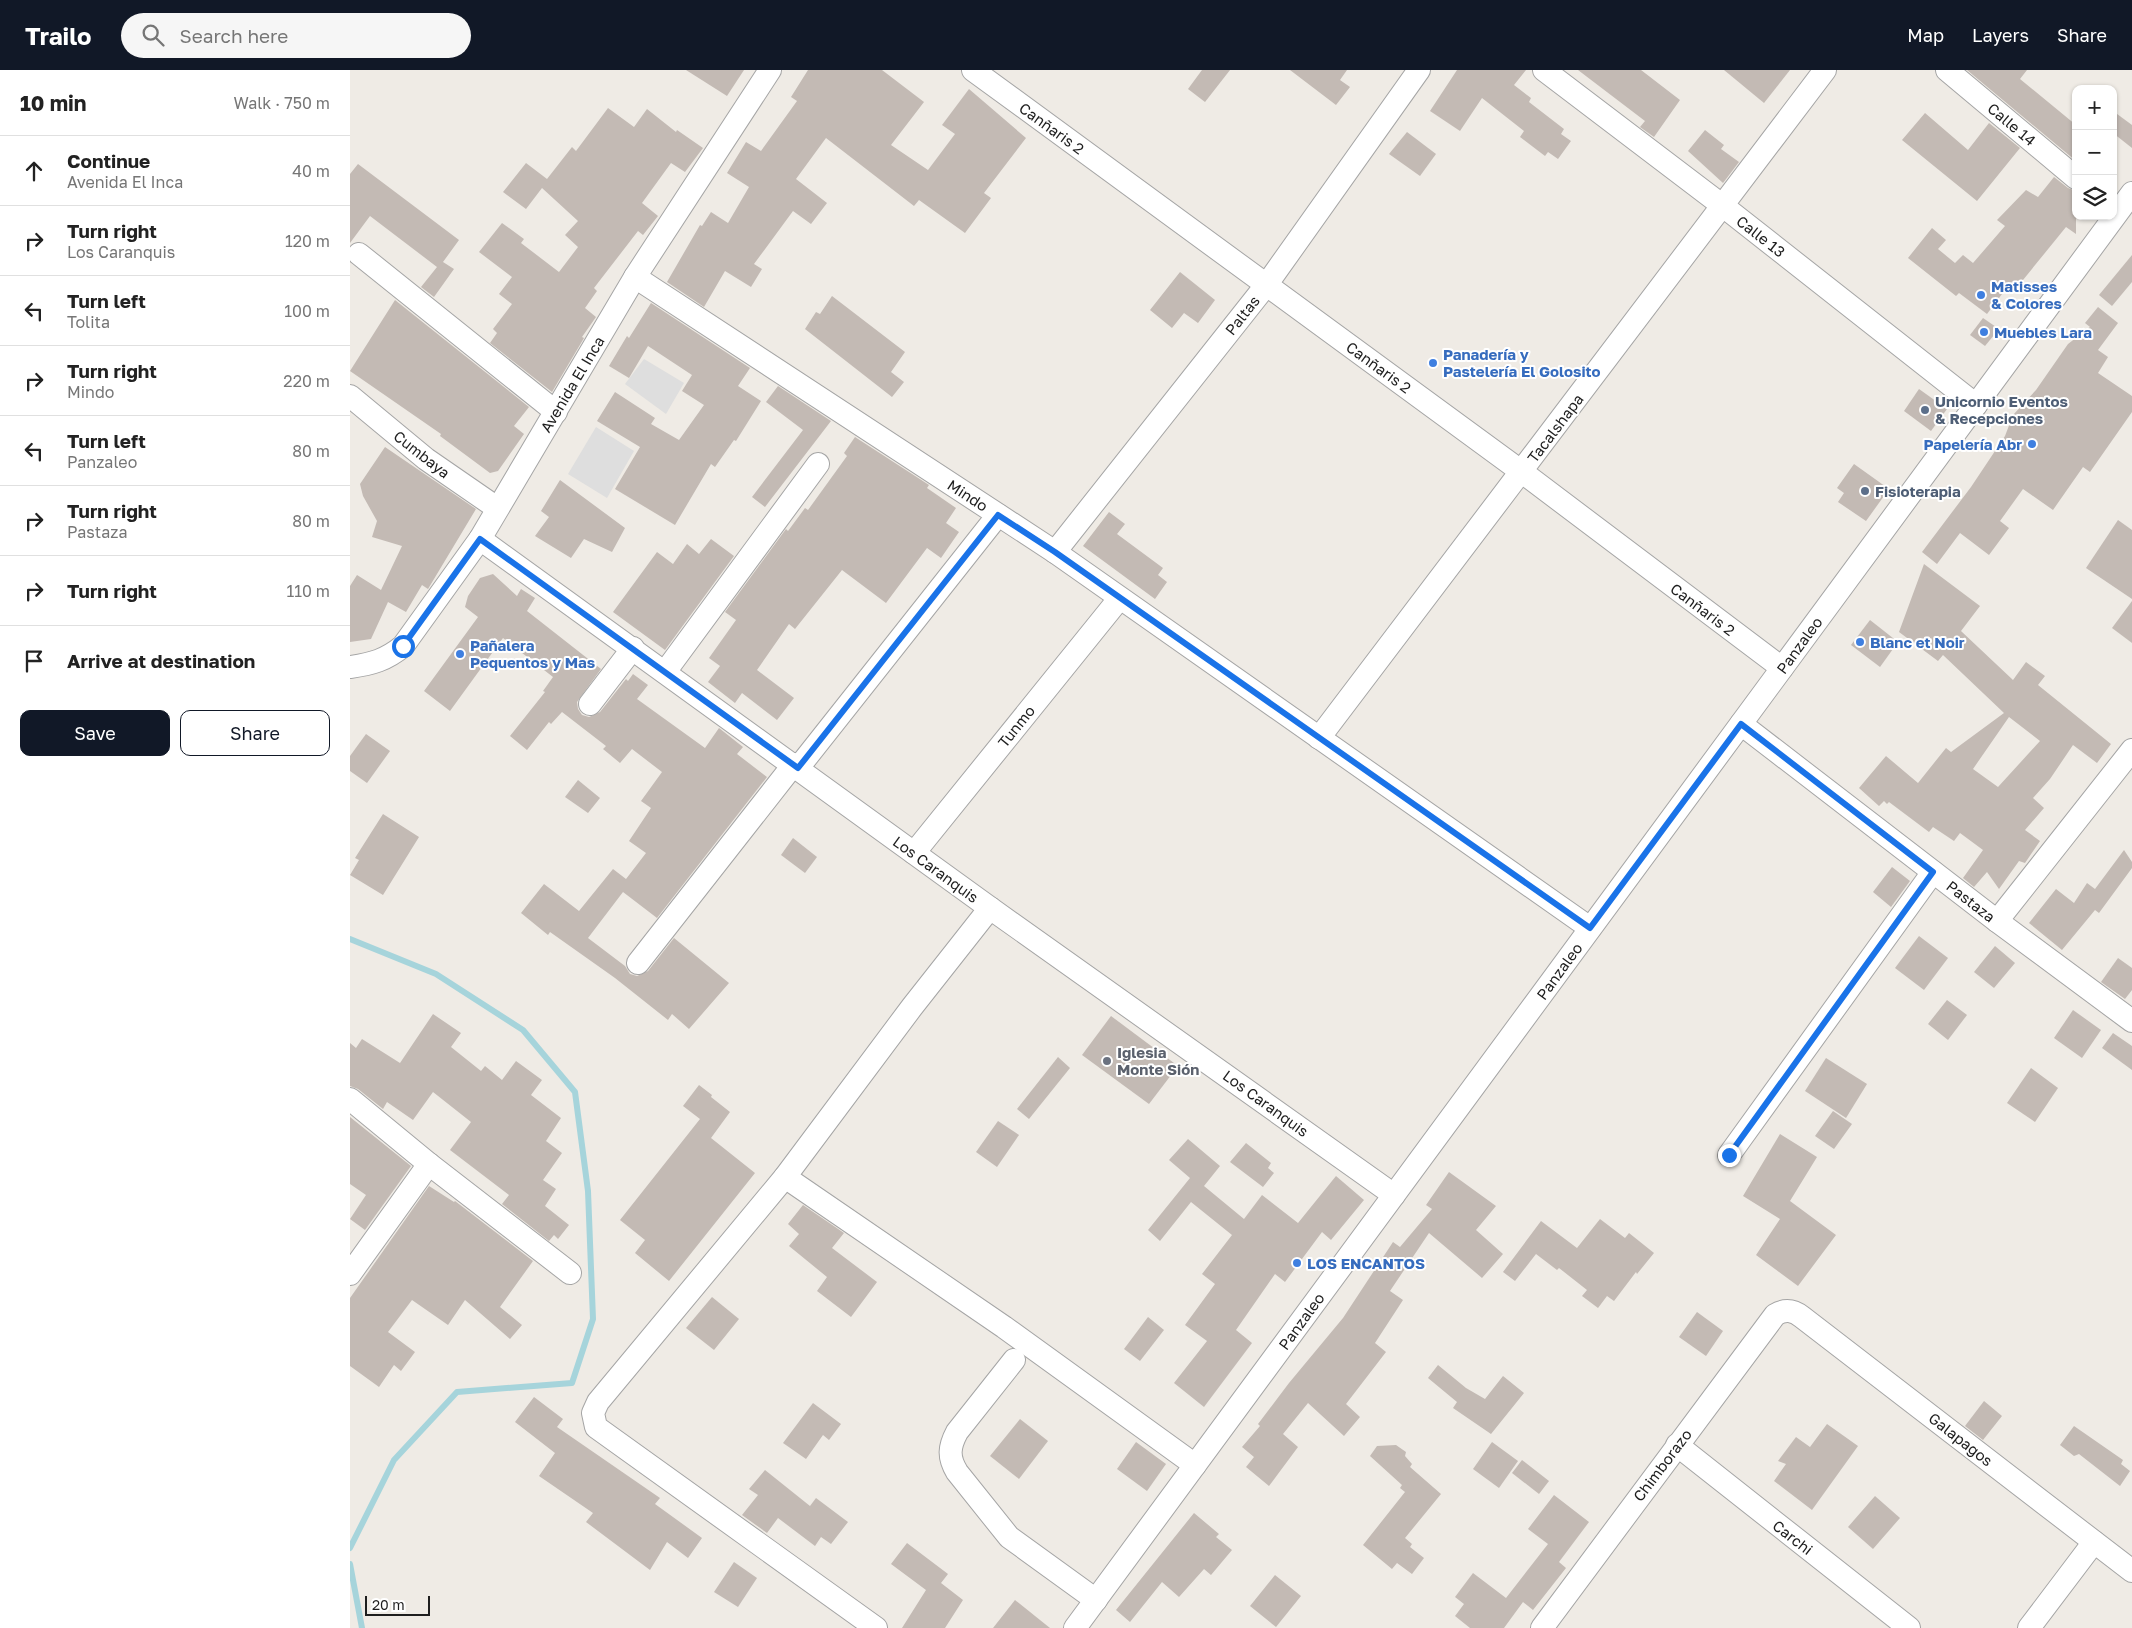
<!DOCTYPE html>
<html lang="en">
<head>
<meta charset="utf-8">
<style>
	:root { --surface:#fff; --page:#f6f6f6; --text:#222; --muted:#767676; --line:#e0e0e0; --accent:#111827 }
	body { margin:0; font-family:"Golos Text",sans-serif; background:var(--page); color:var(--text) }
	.controls { position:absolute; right:15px; top:15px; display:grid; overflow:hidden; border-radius:10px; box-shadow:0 1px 4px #0004 }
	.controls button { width:45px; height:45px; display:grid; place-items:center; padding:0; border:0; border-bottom:1px solid var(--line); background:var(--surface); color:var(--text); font:25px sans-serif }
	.scale { position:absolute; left:15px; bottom:12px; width:65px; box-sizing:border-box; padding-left:5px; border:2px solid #1e1e1e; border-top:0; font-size:14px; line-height:18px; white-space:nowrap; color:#1e1e1e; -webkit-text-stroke:4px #fff; paint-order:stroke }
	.stop { position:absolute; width:15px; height:15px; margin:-11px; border:4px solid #1a73e8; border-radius:50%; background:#fff }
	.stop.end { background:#1a73e8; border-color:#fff; box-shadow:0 1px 5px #0008 }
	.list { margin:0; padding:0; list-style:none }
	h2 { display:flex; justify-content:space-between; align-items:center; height:65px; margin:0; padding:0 20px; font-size:21px }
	h2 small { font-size:16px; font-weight:400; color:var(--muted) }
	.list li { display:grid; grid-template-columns:32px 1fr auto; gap:15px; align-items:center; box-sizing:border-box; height:70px; padding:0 20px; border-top:1px solid var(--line) }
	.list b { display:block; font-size:19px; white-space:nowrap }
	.list p { margin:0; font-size:16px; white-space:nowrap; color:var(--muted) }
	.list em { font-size:16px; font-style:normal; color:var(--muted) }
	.actions { display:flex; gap:10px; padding:15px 20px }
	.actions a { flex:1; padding:11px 0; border:1px solid var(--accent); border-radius:10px; text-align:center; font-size:18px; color:var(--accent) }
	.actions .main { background:var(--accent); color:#fff }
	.icon { flex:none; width:28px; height:28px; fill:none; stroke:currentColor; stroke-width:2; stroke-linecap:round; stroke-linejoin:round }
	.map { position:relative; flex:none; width:1782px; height:1558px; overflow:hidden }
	header { display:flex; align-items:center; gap:30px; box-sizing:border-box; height:70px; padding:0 25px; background:var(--accent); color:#fff }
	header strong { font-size:24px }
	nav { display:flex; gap:28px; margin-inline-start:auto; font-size:18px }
	.search { width:350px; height:45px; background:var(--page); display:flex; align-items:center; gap:12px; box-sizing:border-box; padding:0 18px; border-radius:28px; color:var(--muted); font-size:19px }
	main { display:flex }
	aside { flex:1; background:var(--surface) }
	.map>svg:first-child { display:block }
</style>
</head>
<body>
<header>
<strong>Trailo</strong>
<div class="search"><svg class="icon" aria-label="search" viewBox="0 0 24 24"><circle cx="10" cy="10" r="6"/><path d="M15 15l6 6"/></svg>Search here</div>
<nav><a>Map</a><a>Layers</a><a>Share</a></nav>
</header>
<main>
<aside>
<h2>10 min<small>Walk · 750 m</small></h2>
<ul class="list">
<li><svg class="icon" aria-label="ahead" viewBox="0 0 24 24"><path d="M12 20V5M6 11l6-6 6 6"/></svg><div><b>Continue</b><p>Avenida El Inca</p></div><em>40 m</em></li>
<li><svg class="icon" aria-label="right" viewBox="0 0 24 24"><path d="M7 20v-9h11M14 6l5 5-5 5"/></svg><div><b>Turn right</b><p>Los Caranquis</p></div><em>120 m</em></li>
<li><svg class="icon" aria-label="left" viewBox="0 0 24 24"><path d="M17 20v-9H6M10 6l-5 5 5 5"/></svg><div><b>Turn left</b><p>Tolita</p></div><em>100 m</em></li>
<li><svg class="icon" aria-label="right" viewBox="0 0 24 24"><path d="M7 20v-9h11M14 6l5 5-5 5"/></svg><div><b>Turn right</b><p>Mindo</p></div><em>220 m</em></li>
<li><svg class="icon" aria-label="left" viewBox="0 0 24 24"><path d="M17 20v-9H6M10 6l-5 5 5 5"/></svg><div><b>Turn left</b><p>Panzaleo</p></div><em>80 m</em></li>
<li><svg class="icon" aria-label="right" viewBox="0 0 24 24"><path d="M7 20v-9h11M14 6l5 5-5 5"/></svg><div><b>Turn right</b><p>Pastaza</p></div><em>80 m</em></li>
<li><svg class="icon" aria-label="right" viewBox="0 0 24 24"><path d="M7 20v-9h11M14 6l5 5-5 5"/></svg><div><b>Turn right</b></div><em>110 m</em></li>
<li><svg class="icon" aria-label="arrive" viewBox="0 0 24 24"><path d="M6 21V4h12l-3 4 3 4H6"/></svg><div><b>Arrive at destination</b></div></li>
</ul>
<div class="actions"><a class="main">Save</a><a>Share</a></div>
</aside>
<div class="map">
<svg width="1782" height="1558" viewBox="0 0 1782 1558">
	<rect width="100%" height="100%" fill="#efebe5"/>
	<g fill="#dedede">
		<polygon points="294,289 334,313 316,344 275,314"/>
		<polygon points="246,357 284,381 257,428 218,404"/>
	</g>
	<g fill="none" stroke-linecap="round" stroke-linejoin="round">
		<g stroke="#a6d4db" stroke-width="6">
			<polyline points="0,869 86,904 173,960 225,1022 238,1121 243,1249 222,1313 107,1322 44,1390 0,1478"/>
			<polyline points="0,1494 12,1558"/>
		</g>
	</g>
	<g fill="#c3bab4" fill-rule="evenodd">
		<polygon points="336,0 394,0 377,26"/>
		<polygon points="458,0 532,0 574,32 541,75 578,100 605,64 592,55 619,19 676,68 634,123 641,128 615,163 569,130 564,136 476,68 446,109 477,133 461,154 443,141 404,194 412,199 401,217 375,201 354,237 317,212 350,155 352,156 361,142 378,153 399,117 377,103 396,72 411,81 447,31 441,27"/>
		<polygon points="852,0 880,0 855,32 838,19"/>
		<polygon points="940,0 997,0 990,10 1000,17 986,35"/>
		<polygon points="1107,0 1176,0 1164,15 1181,28 1179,32 1214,59 1211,64 1221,71 1208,89 1198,82 1195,86 1170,67 1174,61 1132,28 1110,61 1080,41"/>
		<polygon points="1228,0 1291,0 1330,30 1304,67 1290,57 1295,51"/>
		<polygon points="1374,0 1440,0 1414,33"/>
		<polygon points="1617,0 1677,0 1670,9 1726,55 1726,91"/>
		<polygon points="258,38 284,57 297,39 326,62 327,60 353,78 335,102 321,93 292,133 308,146 293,165 288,161 244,218 247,221 235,238 246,247 232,267 234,268 202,322 140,273 147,263 143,259 162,234 149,224 162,207 129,182 152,153 174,169 171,173 209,202 228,177 215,165 228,151 192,118 176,139 153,122 176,93 197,109 222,77 226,81"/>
		<polygon points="1763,41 1782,55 1782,78 1763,63"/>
		<polygon points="1575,43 1618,80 1639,53 1670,78 1627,131 1552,70"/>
		<polygon points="1355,60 1374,75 1371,79 1389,92 1373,113 1338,81"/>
		<polygon points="1057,62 1086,84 1070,106 1039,84"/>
		<polygon points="8,94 109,170 93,192 104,199 84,227 71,217 87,197 20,146 0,173 0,104"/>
		<polygon points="1704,107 1718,118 1726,121 1726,164 1716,157 1664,221 1658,216 1637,244 1609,223 1606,226 1558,188 1582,158 1596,170 1588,179 1605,193 1613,185 1623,193 1655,156 1647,150 1676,120 1688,127"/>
		<polygon points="1782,185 1782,212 1762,236 1749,225"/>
		<polygon points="830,202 865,230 848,253 834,243 822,258 800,240"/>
		<polygon points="482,226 555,282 541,302 554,312 542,327 455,259 466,242 470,244"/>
		<polygon points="45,230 179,337 164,356 174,364 148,401 140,403 90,366 91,364 0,301"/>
		<polygon points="301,233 400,298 388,316 411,331 386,371 384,370 365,397 361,394 325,455 265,419 290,377 247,351 265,322 305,348 301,354 329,370 354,335 332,321 342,305 298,276 279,308 259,296 277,266 279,268"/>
		<polygon points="1748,237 1768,253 1748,280 1758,287 1748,303 1782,326 1782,342 1740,402 1733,397 1703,440 1673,419 1650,451 1659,458 1639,485 1610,463 1587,494 1572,482 1621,417 1655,366 1663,345 1686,320 1718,274 1740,257 1735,253"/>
		<polygon points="1633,248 1649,259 1635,276 1620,265"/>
		<polygon points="428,316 481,351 415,437 402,427 453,360 416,332"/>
		<polygon points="1569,319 1597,339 1581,361 1554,341"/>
		<polygon points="505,367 579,415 577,418 606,438 596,453 609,462 591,488 577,478 536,533 492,500 445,559 439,554 407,600 444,628 427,650 392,623 385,633 358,612 370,596 359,588 386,550 375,542 436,459 438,461 455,438 458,440 497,386 494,383"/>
		<polygon points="35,377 126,439 78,519 72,515 56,542 38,532 21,569 0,572 0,516 7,505 31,520 52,476 22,467 27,451 13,426 10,414"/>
		<polygon points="1504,394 1539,419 1516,451 1488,432 1494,423 1487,418"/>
		<polygon points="210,410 275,458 262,482 234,469 221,488 185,466 199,447 191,441"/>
		<polygon points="759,442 775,454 767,464 813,498 808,505 817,512 805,529 733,476"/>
		<polygon points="1768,450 1782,460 1782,529 1736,498"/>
		<polygon points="361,469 384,486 315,580 263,542 307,482 323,494 337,474 349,484"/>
		<path d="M 1574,494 L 1630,536 L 1611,561 L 1663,610 L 1676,592 L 1695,606 L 1688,615 L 1761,674 L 1747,693 L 1723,675 L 1700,709 L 1683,728 L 1694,738 L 1675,760 L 1690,771 L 1675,793 L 1669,791 L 1649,819 L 1637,802 L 1624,817 L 1613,808 L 1633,780 L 1610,763 L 1604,771 L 1583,757 L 1579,762 L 1539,732 L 1537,734 L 1534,731 L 1529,736 L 1509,718 L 1536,686 L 1568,713 L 1596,678 L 1601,682 L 1654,643 L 1593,585 L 1588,591 L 1549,562 ZM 1659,647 L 1690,671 L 1648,717 L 1623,699 Z"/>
		<polygon points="143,504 167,526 171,519 185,528 177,541 251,599 227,632 228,639 232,645 239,647 250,642 276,609 278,611 283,604 298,615 287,629 355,678 369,658 393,677 387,684 417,707 307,848 273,822 238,868 275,896 280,904 287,906 298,901 324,868 379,913 339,959 322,944 318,950 265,908 200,862 198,865 171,843 194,814 229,841 263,799 276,809 296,783 279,771 301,738 291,731 312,702 282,679 270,693 253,679 256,676 212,642 201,654 199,652 177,680 160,666 195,622 193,621 203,607 153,568 100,641 74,621 128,547 115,537 118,526 130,508"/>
		<polygon points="1782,531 1782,573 1762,558"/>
		<polygon points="1520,550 1548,572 1530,597 1501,575"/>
		<polygon points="16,664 40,681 17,713 0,701 0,686"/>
		<polygon points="228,710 250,728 238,743 215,727"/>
		<polygon points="33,744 69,767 33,825 0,805 9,790 5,788"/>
		<polygon points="443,768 467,787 455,803 431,785"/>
		<polygon points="1774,780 1782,792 1782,798 1749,843 1745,840 1712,880 1679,853 1706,819 1724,833 1737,813 1745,819"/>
		<polygon points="1542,797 1560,811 1541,837 1523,822"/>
		<polygon points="1569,866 1598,888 1574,920 1545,898"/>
		<polygon points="1645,876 1665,893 1644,918 1624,902"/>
		<polygon points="1768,888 1782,898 1782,920 1775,929 1751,912"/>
		<polygon points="1597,930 1617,945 1598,970 1578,954"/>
		<polygon points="1723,940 1751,960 1732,988 1704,968"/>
		<polygon points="83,944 111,963 101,977 131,1001 135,996 152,1010 166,991 192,1010 181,1025 211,1048 196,1071 212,1083 193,1110 206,1119 195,1136 219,1155 208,1169 204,1165 199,1171 152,1134 159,1125 100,1080 121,1052 83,1022 63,1050 37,1032 33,1039 8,1019 0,1016 0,973 6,978 12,969 50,993"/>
		<polygon points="761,946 828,996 799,1034 732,985"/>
		<polygon points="1763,963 1782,976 1782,1000 1752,978"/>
		<polygon points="708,987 720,998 679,1049 667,1039"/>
		<polygon points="1476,988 1517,1014 1496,1048 1455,1021"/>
		<polygon points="1681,998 1708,1018 1685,1052 1657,1033"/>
		<polygon points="349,1015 362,1025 361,1027 380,1042 361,1068 405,1103 319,1211 285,1183 295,1170 270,1150 350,1049 333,1036"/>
		<polygon points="1483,1041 1502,1054 1484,1079 1465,1066"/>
		<polygon points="0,1047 61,1096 15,1160 0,1149 16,1125 0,1114"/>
		<polygon points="648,1051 669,1065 647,1097 626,1082"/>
		<polygon points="1430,1064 1467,1087 1440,1131 1486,1165 1448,1216 1406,1185 1430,1149 1393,1126"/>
		<polygon points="838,1069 870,1096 854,1116 894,1149 912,1125 948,1153 986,1106 1014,1130 981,1170 972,1162 935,1212 925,1204 886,1260 902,1273 854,1337 824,1313 857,1271 835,1255 865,1214 852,1204 882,1165 841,1132 810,1171 798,1160 840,1108 819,1090"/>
		<polygon points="896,1073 921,1093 918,1098 924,1103 913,1117 880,1092"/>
		<polygon points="1099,1102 1146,1136 1126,1160 1153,1184 1132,1208 1079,1163 1040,1221 1053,1230 1025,1273 1036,1282 996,1334 1010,1347 994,1366 958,1333 933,1364 948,1377 919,1416 896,1397 904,1387 892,1377 910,1356 908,1354 939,1313 993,1248 1043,1172 1050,1177 1082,1139 1076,1135"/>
		<polygon points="79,1116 104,1132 105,1131 183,1191 150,1237 172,1255 160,1269 115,1230 98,1255 62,1230 38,1262 65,1282 51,1301 44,1295 29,1317 0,1296 0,1228"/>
		<polygon points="453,1135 494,1163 482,1178 527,1212 501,1247 467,1221 477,1207 439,1176 449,1164 438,1154"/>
		<polygon points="1250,1149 1275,1168 1279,1163 1304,1183 1287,1204 1286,1202 1264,1231 1257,1226 1248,1238 1232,1226 1237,1220 1209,1198 1207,1200 1186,1184 1165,1211 1153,1202 1191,1151 1227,1178"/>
		<polygon points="362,1227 389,1249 364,1280 336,1258"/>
		<polygon points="1347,1242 1373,1261 1356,1286 1329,1267"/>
		<polygon points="798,1247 814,1260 790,1291 774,1279"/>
		<polygon points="1088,1295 1116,1318 1135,1329 1153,1306 1174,1323 1141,1364 1103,1338 1107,1332 1078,1308"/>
		<polygon points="184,1327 213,1349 207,1357 310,1428 305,1434 352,1468 338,1488 317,1472 300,1500 236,1452 243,1443 189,1406 205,1383 165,1352"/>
		<polygon points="1634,1331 1652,1346 1633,1370 1615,1356"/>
		<polygon points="463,1333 491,1354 479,1370 473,1365 456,1389 433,1373"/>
		<polygon points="670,1349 698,1371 669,1409 640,1386"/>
		<polygon points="1477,1354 1508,1376 1462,1440 1424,1411 1436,1394 1428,1391 1446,1367 1460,1377"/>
		<polygon points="1724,1356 1773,1390 1771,1394 1780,1401 1770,1416 1729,1384 1724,1386 1710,1375"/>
		<polygon points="786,1372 816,1394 797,1421 767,1399"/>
		<polygon points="1142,1372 1168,1391 1149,1418 1123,1399"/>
		<polygon points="1046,1375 1056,1382 1055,1386 1062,1394 1060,1397 1091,1424 1055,1468 1062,1474 1060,1477 1074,1488 1062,1504 1047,1493 1042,1499 1013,1475 1055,1422 1050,1418 1052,1415 1020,1386 1027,1376"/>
		<polygon points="1172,1390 1199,1411 1189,1424 1162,1403"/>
		<polygon points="415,1400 460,1436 466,1428 498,1452 481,1474 471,1467 465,1476 428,1448 417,1463 392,1445 408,1425 399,1419"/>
		<polygon points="1204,1425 1239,1452 1209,1492 1216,1498 1183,1540 1173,1532 1154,1558 1120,1558 1105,1546 1114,1534 1105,1527 1123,1503 1156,1528 1198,1474 1178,1459"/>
		<polygon points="1525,1426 1550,1448 1523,1479 1498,1457"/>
		<polygon points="844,1443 869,1464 866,1467 882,1480 861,1505 854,1499 829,1527 812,1512 780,1552 766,1540"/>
		<polygon points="557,1473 598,1504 591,1513 613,1530 595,1558 552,1558 576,1520 541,1494"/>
		<polygon points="384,1492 407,1508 388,1537 364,1522"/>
		<polygon points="925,1505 951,1526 926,1557 900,1536"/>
		<polygon points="665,1530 700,1558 643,1558"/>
	</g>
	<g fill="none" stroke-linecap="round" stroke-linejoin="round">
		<defs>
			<g id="minor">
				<polyline points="623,0 1172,402 1432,598"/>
				<polyline points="1194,0 1373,136 1626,335"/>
				<polyline points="1597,0 1726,108"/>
				<polyline points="9,184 206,342"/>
				<polyline points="285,207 705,482 1240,858"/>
				<polyline points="0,326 76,389 147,438"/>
				<polyline points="130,469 640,838 1044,1125"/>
				<polyline points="705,482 917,214 1069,0"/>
				<path d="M 0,597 C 22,594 36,590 53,576 L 130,469 L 285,207 L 420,0"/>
				<polyline points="315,602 468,394"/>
				<polyline points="240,634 283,578"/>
				<polyline points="1391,654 1647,851 1782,951"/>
				<polyline points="969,668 1475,0"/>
				<polyline points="448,698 648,445"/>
				<polyline points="564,783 769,529"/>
				<polyline points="1647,851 1782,680"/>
				<polyline points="288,893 444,694"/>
				<polyline points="0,1029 79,1094 220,1203"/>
				<polyline points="1379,1085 1583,802"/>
				<polyline points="435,1107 654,1257 845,1395"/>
				<polyline points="0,1204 79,1094"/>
				<path d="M 664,1290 L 607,1362 C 599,1377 598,1387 607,1402 L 659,1467 L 746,1530"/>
				<polyline points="1327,1375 1559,1558"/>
				<polyline points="526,1558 246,1357 243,1343 248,1332 435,1107 562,937 640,838"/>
				<polyline points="725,1558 1782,123"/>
				<path d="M 1192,1558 L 1425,1245 C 1435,1239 1443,1240 1452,1247 L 1782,1501"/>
				<polyline points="1679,1558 1744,1472"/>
			</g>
		</defs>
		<use href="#minor" stroke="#a5a5a5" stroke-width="24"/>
		<use href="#minor" stroke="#fff" stroke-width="22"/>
	</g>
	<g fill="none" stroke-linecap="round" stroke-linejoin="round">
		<polyline stroke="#1a73e8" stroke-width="6" points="53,576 130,469 448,698 648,445 705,482 1240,858 1391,654 1583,802 1379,1085"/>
	</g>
	<g fill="#3f7fe0" stroke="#fff" stroke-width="2">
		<circle cx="1631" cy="225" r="5"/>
		<circle cx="1634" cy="262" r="5"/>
		<circle cx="1083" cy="293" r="5"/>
		<circle cx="1682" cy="374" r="5"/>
		<circle cx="1510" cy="572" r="5"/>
		<circle cx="110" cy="584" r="5"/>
		<circle cx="947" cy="1193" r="5"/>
	</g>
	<g fill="#5c6f8a" stroke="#fff" stroke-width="2">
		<circle cx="1575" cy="340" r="5"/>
		<circle cx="1515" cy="421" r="5"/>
	</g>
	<circle fill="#6b7280" stroke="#fff" stroke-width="2" cx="757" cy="991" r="5"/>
	<g text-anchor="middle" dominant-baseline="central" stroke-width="4" stroke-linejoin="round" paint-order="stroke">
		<g font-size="15" fill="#1e1e1e" stroke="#fff">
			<text transform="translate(1662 54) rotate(40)">Calle 14</text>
			<text transform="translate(702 58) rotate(36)">Canñaris 2</text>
			<text transform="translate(1411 166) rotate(38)">Calle 13</text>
			<text transform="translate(892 245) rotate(-52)">Paltas</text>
			<text transform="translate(1029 297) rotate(36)">Canñaris 2</text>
			<text transform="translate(222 314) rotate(-59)">Avenida El Inca</text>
			<text transform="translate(1205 358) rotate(-53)">Tacalshapa</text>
			<text transform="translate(72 384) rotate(38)">Cumbaya</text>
			<text transform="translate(618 425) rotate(33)">Mindo</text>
			<text transform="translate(1353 539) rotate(37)">Canñaris 2</text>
			<text transform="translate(1449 575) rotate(-54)">Panzaleo</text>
			<text transform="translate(666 656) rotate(-51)">Tunmo</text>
			<text transform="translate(586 799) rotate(36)">Los Caranquis</text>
			<text transform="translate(1621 831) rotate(38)">Pastaza</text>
			<text transform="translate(1209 901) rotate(-54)">Panzaleo</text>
			<text transform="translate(916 1033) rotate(36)">Los Caranquis</text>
			<text transform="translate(951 1251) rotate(-54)">Panzaleo</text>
			<text transform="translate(1611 1369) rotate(38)">Galapagos</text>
			<text transform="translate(1312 1395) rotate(-53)">Chimborazo</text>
			<text transform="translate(1443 1467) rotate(38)">Carchi</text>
		</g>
		<g font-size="15" font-weight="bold" fill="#366cbe" stroke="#fff" text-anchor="start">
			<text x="1641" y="216">Matisses<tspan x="1641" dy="17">&amp; Colores</tspan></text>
			<text x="1644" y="262">Muebles Lara</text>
			<text x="1093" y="284">Panadería y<tspan x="1093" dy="17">Pastelería El Golosito</tspan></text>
			<text x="1672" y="374" text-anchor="end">Papelería Abr</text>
			<text x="1520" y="572">Blanc et Noir</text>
			<text x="120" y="575">Pañalera<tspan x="120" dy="17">Pequentos y Mas</tspan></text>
			<text x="957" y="1193">LOS ENCANTOS</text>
		</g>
		<g font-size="15" font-weight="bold" fill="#4e5e75" stroke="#fff" text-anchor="start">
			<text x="1585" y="331">Unicornio Eventos<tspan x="1585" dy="17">&amp; Recepciones</tspan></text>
			<text x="1525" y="421">Fisioterapia</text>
		</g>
		<g font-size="15" font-weight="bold" fill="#5b616d" stroke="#fff" text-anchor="start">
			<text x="767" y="982">Iglesia<tspan x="767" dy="17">Monte Sión</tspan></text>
		</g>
	</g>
</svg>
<div class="controls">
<button>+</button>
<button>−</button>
<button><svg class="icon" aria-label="layers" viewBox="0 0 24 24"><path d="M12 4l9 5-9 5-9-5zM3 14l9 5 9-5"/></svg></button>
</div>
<div class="scale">20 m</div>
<div class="stop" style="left:53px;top:576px"></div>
<div class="stop end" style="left:1379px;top:1085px"></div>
</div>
</main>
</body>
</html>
